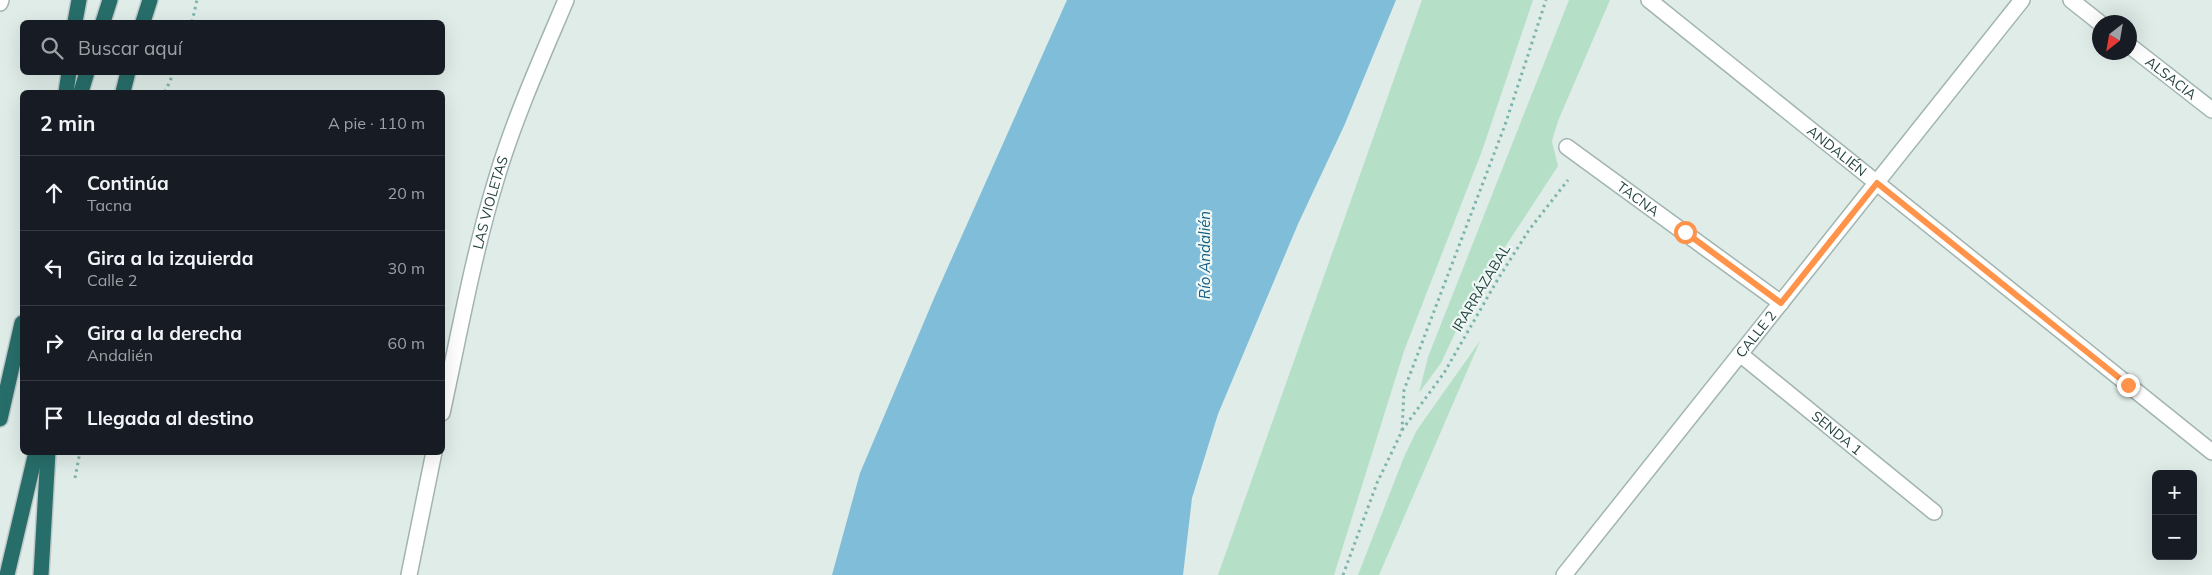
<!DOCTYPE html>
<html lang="es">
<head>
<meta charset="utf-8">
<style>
	:root { --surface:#171b24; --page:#20242c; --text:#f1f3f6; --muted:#9ea1a6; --line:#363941 }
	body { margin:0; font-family:Mulish,sans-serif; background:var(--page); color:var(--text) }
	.controls { position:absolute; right:15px; bottom:15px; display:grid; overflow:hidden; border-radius:8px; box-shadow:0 5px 20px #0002 }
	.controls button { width:45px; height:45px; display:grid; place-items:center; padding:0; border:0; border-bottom:1px solid var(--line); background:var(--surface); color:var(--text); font:25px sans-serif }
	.compass { position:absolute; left:2092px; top:15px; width:45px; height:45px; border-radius:50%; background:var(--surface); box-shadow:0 5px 20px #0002; rotate:211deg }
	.stop { position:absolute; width:15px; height:15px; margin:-11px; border:4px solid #ff934a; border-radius:50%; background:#fff }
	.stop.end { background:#ff934a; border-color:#fff; box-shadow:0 1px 5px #0008 }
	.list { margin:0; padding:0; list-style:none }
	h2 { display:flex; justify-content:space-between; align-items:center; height:65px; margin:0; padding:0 20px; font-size:21px }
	h2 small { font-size:16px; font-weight:400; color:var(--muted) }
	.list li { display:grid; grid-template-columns:32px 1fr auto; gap:15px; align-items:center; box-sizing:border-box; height:75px; padding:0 20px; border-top:1px solid var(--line) }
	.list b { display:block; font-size:19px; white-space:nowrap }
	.list p { margin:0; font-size:16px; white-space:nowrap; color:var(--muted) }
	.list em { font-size:16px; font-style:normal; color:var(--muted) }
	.icon { flex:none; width:28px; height:28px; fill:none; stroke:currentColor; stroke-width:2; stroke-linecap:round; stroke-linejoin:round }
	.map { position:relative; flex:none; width:2212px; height:575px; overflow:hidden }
	.search { position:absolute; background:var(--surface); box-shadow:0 5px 20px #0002; left:20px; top:20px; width:425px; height:55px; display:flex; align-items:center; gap:12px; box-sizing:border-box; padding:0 18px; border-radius:8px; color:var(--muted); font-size:19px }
	.panel { position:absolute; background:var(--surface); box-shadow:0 5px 20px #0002; left:20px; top:90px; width:425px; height:365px; border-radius:8px }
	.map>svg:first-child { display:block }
</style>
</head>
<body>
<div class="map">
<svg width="2212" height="575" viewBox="0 0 2212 575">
	<rect width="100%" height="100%" fill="#dfece8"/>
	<g fill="#b5e0c7">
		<polygon points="1422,0 1533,0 1482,151 1404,351 1334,575 1218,575"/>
		<polygon points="1569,0 1610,0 1558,121 1552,141 1558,166 1471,299 1441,363 1419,393 1428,357"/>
		<polygon points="1480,341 1379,575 1358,575 1404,457 1417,430"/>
	</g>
	<polygon fill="#80bdd8" points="1067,0 1396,0 1344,126 1298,224 1218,414 1192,498 1183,575 832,575 860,473 935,296"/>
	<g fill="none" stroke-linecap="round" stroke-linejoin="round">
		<defs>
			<g id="minor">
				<path id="s1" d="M 1649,0 L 2212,452"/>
				<polyline points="2071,0 2100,23"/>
				<polyline points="0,3 1,0"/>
				<path id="s2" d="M 2130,46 L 2212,110"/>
				<path id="s3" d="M 1567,147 L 1781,303"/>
				<path id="s4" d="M 1740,354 L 1934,512"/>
				<path id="s5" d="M 442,413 C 459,335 473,256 496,180 C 514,119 541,59 566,0"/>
				<polyline points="409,575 434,452"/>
				<path id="s6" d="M 1564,575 L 2022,0"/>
			</g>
			<g id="highway">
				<polyline points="75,22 79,0"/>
				<polyline points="103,22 110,0"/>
				<polyline points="143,22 150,0"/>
				<polyline points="66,92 69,72"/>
				<polyline points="81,92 87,72"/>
				<polyline points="123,92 128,72"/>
				<polyline points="0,419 22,323"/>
				<polyline points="7,575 36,452"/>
				<polyline points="41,575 48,452"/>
			</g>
		</defs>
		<use href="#minor" stroke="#a1b4b1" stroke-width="18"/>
		<use href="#highway" stroke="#c0c9c8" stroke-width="18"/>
		<g stroke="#7cb4ab" stroke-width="3" stroke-dasharray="2.5 4" stroke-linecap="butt">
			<polyline points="192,22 197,0"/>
			<polyline points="165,92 174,72"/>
			<polyline points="1402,430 1444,373 1498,279 1529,230 1568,180"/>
			<polyline points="75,478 80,452"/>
			<polyline points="1343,575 1377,483 1402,431 1404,390 1505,125 1546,0"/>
		</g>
		<use href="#minor" stroke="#fff" stroke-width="15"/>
		<use href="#highway" stroke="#276e6a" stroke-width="15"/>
	</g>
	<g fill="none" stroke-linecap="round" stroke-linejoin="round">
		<polyline stroke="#ff934a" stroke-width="6" points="1685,232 1781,303 1877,183 2128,385"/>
	</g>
	<g text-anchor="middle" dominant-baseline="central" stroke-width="4.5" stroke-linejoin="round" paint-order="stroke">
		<g font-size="14" fill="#1e3e3b" stroke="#f0f8f5">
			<text stroke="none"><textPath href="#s2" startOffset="52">ALSACIA</textPath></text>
			<text stroke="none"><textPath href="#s1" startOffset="241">ANDALIÉN</textPath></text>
			<text stroke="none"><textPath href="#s3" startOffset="88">TACNA</textPath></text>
			<text stroke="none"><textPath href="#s5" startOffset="216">LAS VIOLETAS</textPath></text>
			<text transform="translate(1481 288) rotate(-59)">IRARRÁZABAL</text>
			<text stroke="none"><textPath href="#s6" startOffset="308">CALLE 2</textPath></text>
			<text stroke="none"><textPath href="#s4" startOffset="125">SENDA 1</textPath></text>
		</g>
		<g font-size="15" font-style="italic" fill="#125d81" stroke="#f0f8f5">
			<text transform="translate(1204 255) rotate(-90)">Río Andalién</text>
		</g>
	</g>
</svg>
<div class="controls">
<button>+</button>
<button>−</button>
</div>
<svg class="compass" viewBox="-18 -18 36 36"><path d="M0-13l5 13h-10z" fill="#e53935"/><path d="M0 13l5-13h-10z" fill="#9ea1a6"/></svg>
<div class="stop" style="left:1685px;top:232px"></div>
<div class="stop end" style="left:2128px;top:385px"></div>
<div class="search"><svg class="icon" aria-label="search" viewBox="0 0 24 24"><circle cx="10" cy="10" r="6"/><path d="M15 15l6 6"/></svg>Buscar aquí</div>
<section class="panel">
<h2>2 min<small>A pie · 110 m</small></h2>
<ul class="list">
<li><svg class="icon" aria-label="ahead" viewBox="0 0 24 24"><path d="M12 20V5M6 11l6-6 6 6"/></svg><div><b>Continúa</b><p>Tacna</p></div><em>20 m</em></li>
<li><svg class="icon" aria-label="left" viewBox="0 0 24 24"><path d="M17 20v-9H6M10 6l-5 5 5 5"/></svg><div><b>Gira a la izquierda</b><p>Calle 2</p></div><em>30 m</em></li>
<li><svg class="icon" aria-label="right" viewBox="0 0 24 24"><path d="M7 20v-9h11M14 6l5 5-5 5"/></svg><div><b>Gira a la derecha</b><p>Andalién</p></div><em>60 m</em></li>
<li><svg class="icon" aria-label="arrive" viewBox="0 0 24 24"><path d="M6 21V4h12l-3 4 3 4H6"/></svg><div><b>Llegada al destino</b></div></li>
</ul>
</section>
</div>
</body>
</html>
